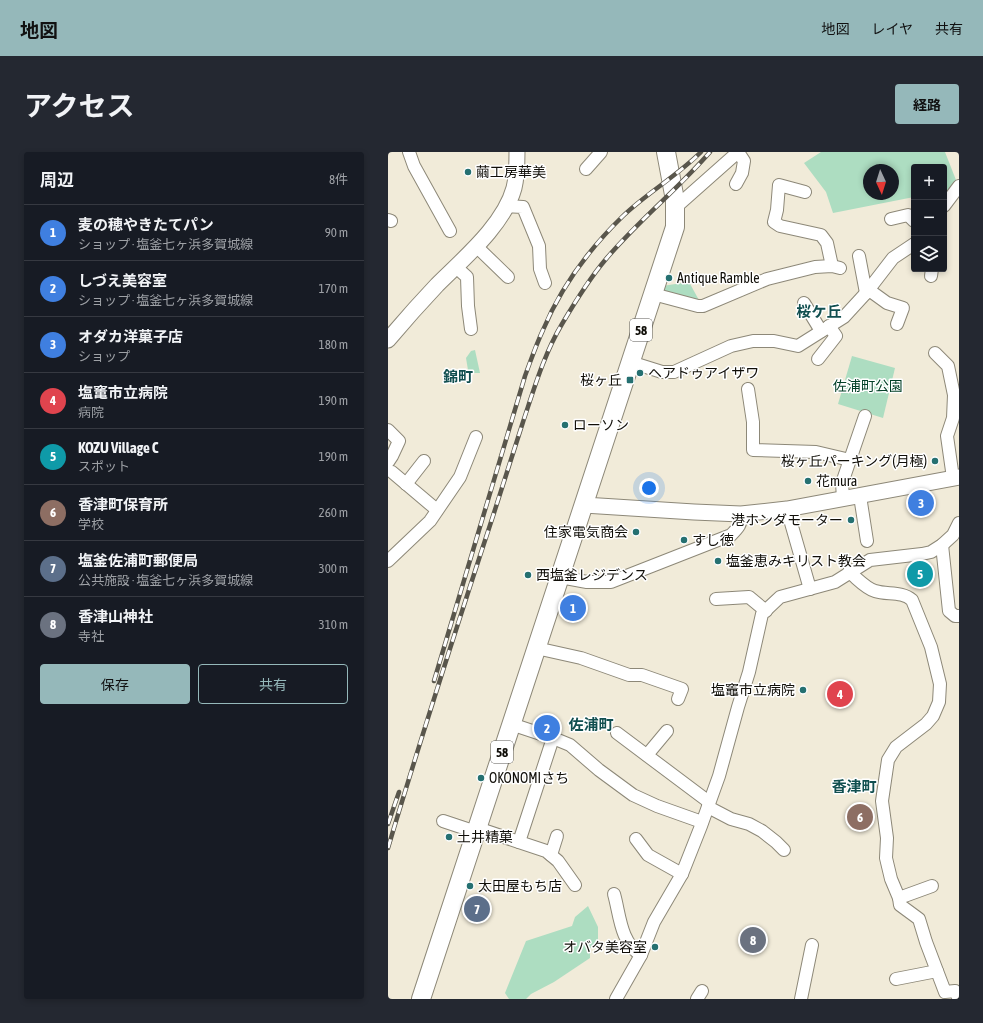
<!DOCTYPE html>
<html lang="ja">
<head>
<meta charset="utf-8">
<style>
	:root { --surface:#171b24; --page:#242831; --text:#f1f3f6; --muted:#9ea1a6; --line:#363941; --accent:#95b8ba }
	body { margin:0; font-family:"Asap Condensed","Noto Sans JP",sans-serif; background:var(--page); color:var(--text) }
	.controls { position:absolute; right:12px; top:12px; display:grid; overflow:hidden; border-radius:4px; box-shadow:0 2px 6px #0003 }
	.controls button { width:36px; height:36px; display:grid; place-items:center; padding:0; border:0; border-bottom:1px solid var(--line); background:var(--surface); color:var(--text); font:20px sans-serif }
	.compass { position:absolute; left:475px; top:12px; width:36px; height:36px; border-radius:50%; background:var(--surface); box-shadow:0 2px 6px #0003; rotate:176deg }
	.you { position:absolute; left:261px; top:336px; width:14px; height:14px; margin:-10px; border:3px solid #fff; border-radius:50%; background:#1a73e8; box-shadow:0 0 0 6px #1a73e833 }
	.badge { display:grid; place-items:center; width:26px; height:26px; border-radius:50%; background:var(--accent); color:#fff; font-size:13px; font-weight:700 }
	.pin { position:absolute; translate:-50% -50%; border:2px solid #fff; box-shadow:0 1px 4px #0006 }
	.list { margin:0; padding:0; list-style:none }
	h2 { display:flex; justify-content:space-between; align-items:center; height:52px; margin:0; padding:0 16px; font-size:17px }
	h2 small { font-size:13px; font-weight:400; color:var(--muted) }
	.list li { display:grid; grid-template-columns:26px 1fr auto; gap:12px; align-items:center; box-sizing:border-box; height:56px; padding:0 16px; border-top:1px solid var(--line) }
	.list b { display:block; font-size:15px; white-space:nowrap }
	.list p { margin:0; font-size:13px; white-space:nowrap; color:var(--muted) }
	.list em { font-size:13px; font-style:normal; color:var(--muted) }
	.actions { display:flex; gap:8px; padding:12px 16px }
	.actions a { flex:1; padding:9px 0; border:1px solid var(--accent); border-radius:4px; text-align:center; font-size:14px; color:var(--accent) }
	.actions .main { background:var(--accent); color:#111 }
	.icon { flex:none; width:22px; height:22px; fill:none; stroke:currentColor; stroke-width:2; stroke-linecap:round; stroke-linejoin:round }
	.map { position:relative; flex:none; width:571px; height:847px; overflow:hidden; border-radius:4px }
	header { display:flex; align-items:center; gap:24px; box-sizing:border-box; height:56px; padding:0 20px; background:var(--accent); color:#111 }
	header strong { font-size:19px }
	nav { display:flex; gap:22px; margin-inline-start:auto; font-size:14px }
	.intro { display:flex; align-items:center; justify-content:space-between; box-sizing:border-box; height:96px; padding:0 24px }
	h1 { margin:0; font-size:28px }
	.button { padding:10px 18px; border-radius:4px; background:var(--accent); color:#111; font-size:14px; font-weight:700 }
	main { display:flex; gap:24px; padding:0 24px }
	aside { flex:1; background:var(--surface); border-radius:4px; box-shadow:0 2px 6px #0003 }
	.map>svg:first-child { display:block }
</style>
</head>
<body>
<header>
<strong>地図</strong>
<nav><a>地図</a><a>レイヤ</a><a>共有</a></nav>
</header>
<div class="intro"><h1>アクセス</h1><a class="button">経路</a></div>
<main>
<aside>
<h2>周辺<small>8件</small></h2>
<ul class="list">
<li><span class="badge" style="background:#3f7fe0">1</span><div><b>麦の穂やきたてパン</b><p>ショップ · 塩釜七ヶ浜多賀城線</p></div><em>90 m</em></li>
<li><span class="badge" style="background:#3f7fe0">2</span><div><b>しづえ美容室</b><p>ショップ · 塩釜七ヶ浜多賀城線</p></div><em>170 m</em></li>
<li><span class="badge" style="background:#3f7fe0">3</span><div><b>オダカ洋菓子店</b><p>ショップ</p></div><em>180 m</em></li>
<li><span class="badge" style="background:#e0444e">4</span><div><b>塩竃市立病院</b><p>病院</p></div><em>190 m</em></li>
<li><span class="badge" style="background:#0f9aa8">5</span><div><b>KOZU Village C</b><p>スポット</p></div><em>190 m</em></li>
<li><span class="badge" style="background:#8d6e63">6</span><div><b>香津町保育所</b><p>学校</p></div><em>260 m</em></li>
<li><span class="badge" style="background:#5c6f8a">7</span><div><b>塩釜佐浦町郵便局</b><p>公共施設 · 塩釜七ヶ浜多賀城線</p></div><em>300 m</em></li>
<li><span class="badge" style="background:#6b7280">8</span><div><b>香津山神社</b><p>寺社</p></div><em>310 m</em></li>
</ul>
<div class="actions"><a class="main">保存</a><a>共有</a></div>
</aside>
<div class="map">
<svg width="571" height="847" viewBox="0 0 571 847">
	<rect width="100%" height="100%" fill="#f1ebd9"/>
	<g fill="#adddc1" fill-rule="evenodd">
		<path d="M 433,0 L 557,0 L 568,28 L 556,43 L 556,15 L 526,15 L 526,45 L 445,61 L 438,40 L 416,11 ZM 481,18 L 505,18 L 505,42 L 481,42 Z"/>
		<polygon points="301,130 312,150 272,141 274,134"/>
		<polygon points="87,198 92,221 84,221 80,218 78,206 83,199"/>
		<polygon points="464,204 507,216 495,266 450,252"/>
		<polygon points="200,754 210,775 210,789 202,796 202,806 166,830 143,842 138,847 121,847 117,841 138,789 184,774 187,765"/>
	</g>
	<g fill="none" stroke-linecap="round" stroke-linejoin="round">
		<defs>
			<g id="minor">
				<polyline points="21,0 26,14 62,79"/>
				<polyline points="198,17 213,0"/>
				<polyline points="348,32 354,21 356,9 350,0"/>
				<polyline points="417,40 391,33 389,58 386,70 392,74 433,83 439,91 444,114"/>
				<polyline points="118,54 135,55 151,94 152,117 157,131"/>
				<polyline points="556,54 571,34"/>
				<polyline points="288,55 350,0"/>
				<polyline points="503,67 520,63 526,69"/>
				<polyline points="0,68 3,69"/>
				<polyline points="88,94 120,125"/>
				<polyline points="471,104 478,141"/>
				<polyline points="68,115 79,125 80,154 83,177"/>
				<polyline points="543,124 544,117"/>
				<polyline points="481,138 499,151 515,156 509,172"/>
				<polyline points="265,142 310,154 315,154 379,127 427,115 444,114 452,116"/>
				<polyline points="416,151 433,179"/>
				<polyline points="547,201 560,214 566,243 565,266 559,284 565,326"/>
				<polyline points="430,207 448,184 441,174"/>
				<polyline points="242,210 274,220 286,220 343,194 365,189 386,189 410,194 456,165 478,141 505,106 526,92"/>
				<polyline points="360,237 365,270 365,298 428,300 462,308"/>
				<polyline points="0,278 11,289 4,304 0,310"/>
				<polyline points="4,320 49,358"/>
				<polyline points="18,332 36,309"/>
				<polyline points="472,344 479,389"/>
				<polyline points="455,346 454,331 477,264"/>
				<polyline points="399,357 422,437"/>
				<polyline points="554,393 561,459 567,464 571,464"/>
				<polyline points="0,409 42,369 72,325 88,285"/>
				<path d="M 461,420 C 469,426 477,436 487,439 C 499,443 514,439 524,448 L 543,495 L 552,532 L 551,550 L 545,564 L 538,572 L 508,595 L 500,608 L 494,649 L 499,686 L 498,706 L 503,727 L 511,746 L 512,753 L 531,767 L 538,790 L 557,840 L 567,839 L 571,847"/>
				<path d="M 172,425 L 199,430 L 223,430 L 343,383 C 350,376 354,372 353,362"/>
				<polyline points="328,447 361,445 378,459"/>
				<polyline points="148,496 193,506 241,523 254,523 294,537 290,547"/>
				<polyline points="123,572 165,586 131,690"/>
				<polyline points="229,581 321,650"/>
				<polyline points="165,586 182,593 211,618 245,643 269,654 314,670"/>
				<polyline points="259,603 279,579"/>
				<polyline points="320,655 343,667 361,672 374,679 388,690 396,698"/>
				<polyline points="55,669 88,680"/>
				<polyline points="89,676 158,699 170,709 187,733"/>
				<polyline points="248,687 260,703 294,722"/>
				<polyline points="163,703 169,684"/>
				<path d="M 226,742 C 232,763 232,790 253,803"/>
				<polyline points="511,746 544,734"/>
				<polyline points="508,827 549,819"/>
				<polyline points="228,847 253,803 266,770 294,722 313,674 331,624 350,555 361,520 374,462 392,445 447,430 482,408 534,402 543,400 554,393 565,383 571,371"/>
				<polyline points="309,847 314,839"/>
				<polyline points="413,847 424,793"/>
			</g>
			<g id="tertiary">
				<path d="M 0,188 C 16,169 32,151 49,133 C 75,107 116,73 126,36 C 129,24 129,12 129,0"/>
				<polyline points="196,353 306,360 353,362 399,357 571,325"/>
			</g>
			<polyline id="primary" points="33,847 287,75 287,48 278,0"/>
		</defs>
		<use href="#minor" stroke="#8d8878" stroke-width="14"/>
		<use href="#tertiary" stroke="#8d8878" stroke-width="17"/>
		<use href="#primary" stroke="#8d8878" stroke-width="20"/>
		<use href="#minor" stroke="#fff" stroke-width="12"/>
		<use href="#tertiary" stroke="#fff" stroke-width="15"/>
		<use href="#primary" stroke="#fff" stroke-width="18"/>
		<defs>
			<g id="rail">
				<path d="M 46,529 L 137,224 C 143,208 148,193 155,178 C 173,135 202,96 235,64 C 259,41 289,24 313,0"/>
				<polyline points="0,672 11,640"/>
				<path d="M 0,696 C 33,585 69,474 105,364 C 115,332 125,301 135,270 C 146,237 156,202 174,172 C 187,150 201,127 218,107 C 250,69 289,38 322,0"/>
			</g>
		</defs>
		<use href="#rail" stroke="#59564c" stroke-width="4.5"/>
		<use href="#rail" stroke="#fff" stroke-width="3" stroke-dasharray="9" stroke-linecap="butt"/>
	</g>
	<g fill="#257071" stroke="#fff" stroke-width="1.5">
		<circle cx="80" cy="20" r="4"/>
		<circle cx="281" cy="126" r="4"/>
		<circle cx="252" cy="221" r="4"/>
		<rect x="238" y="224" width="8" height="8" rx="2"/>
		<circle cx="177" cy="273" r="4"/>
		<circle cx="547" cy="309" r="4"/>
		<circle cx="420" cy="329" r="4"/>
		<circle cx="463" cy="368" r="4"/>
		<circle cx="248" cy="380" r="4"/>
		<circle cx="296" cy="388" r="4"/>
		<circle cx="330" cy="409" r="4"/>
		<circle cx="140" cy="423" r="4"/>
		<circle cx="415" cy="538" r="4"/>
		<circle cx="93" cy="626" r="4"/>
		<circle cx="61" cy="685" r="4"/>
		<circle cx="82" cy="734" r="4"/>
		<circle cx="267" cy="795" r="4"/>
	</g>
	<g text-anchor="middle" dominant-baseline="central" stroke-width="3" stroke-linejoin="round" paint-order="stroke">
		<g fill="#fff" stroke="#585652" stroke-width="1">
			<rect x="242" y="167" width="22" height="22" rx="3"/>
			<rect x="103" y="589" width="22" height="22" rx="3"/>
		</g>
		<g font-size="13" font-weight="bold" fill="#100e08">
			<text x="253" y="178">58</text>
			<text x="114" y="600">58</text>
		</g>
		<g font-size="14" fill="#100e08" stroke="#fff" text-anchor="start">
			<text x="88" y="20">繭工房華美</text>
			<text x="289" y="126">Antique Ramble</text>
			<text x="260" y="221">ヘアドゥアイザワ</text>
			<text x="234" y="228" text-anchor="end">桜ヶ丘</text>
			<text x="185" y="273">ローソン</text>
			<text x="539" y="309" text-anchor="end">桜ヶ丘パーキング(月極)</text>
			<text x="428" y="329">花mura</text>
			<text x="455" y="368" text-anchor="end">港ホンダモーター</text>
			<text x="240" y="380" text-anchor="end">住家電気商会</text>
			<text x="304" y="388">すし徳</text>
			<text x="338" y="409">塩釜恵みキリスト教会</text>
			<text x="148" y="423">西塩釜レジデンス</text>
			<text x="407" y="538" text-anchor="end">塩竈市立病院</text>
			<text x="101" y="626">OKONOMIさち</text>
			<text x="69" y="685">土井精菓</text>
			<text x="90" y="734">太田屋もち店</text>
			<text x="259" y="795" text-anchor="end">オバタ美容室</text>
		</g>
		<g font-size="14" fill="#034027" stroke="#fff">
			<text x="480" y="234">佐浦町公園</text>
		</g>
		<g font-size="15" font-weight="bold" fill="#114f50" stroke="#fff">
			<text x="431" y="159">桜ケ丘</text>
			<text x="70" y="224">錦町</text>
			<text x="203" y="572">佐浦町</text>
			<text x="466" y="634">香津町</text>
		</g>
	</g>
</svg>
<div class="controls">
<button>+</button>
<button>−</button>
<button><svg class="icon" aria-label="layers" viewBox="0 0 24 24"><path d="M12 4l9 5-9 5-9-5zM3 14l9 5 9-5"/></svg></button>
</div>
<svg class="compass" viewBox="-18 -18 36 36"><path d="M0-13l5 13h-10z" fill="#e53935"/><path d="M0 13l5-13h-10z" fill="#9ea1a6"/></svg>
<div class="you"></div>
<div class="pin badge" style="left:185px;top:456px;background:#3f7fe0">1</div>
<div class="pin badge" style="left:159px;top:576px;background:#3f7fe0">2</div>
<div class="pin badge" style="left:533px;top:351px;background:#3f7fe0">3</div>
<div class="pin badge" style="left:452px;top:542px;background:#e0444e">4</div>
<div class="pin badge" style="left:532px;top:422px;background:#0f9aa8">5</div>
<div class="pin badge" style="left:472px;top:665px;background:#8d6e63">6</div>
<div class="pin badge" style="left:89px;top:757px;background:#5c6f8a">7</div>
<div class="pin badge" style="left:365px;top:788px;background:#6b7280">8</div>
</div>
</main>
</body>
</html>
